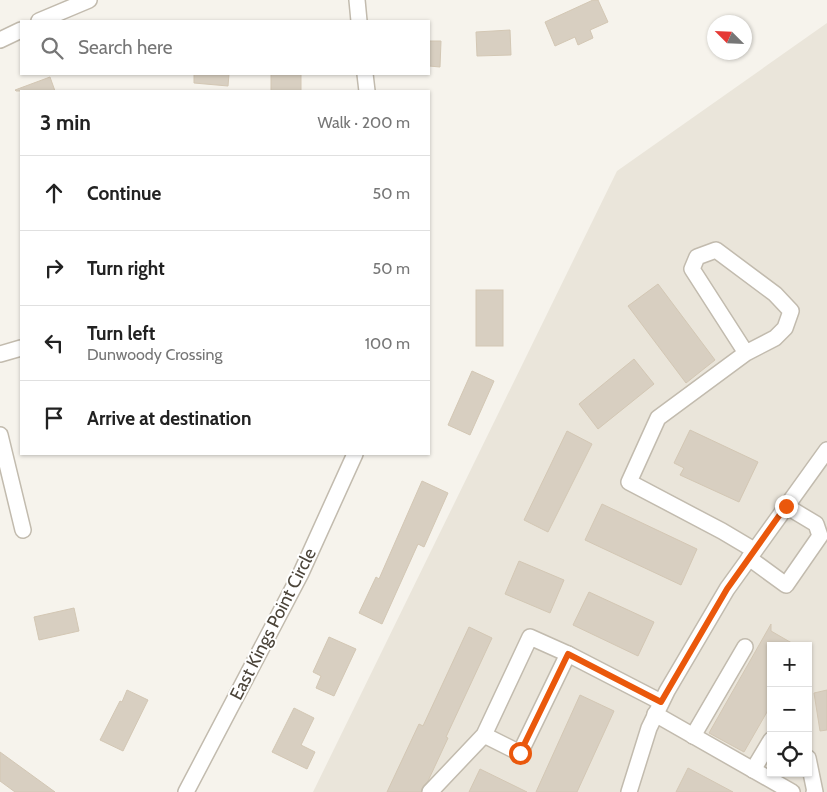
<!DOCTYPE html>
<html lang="en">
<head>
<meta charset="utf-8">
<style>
	:root { --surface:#fff; --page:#f2f2f2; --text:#222; --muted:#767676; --line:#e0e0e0 }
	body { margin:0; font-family:Cabin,sans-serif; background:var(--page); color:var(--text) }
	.controls { position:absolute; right:15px; bottom:15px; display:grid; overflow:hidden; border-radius:0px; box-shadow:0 1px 4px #0004 }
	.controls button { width:45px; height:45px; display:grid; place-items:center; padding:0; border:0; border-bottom:1px solid var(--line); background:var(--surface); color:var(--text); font:25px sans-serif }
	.compass { position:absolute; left:707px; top:15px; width:45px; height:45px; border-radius:50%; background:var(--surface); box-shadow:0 1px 4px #0004; rotate:294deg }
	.stop { position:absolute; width:15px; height:15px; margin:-11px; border:4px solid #ea580c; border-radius:50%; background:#fff }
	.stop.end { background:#ea580c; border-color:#fff; box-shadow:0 1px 5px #0008 }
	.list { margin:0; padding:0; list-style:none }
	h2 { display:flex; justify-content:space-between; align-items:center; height:65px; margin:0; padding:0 20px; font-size:21px }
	h2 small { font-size:16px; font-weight:400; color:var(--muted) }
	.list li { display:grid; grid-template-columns:32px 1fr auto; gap:15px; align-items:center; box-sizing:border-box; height:75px; padding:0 20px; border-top:1px solid var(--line) }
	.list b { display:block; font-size:19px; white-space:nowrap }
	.list p { margin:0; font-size:16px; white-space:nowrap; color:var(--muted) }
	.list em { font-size:16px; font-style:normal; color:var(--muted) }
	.icon { flex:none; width:28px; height:28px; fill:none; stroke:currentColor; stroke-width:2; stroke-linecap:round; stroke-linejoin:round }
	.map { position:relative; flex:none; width:827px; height:792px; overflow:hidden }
	.search { position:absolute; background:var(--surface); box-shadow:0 1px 4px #0004; left:20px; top:20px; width:410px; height:55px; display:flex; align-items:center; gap:12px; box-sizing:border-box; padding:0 18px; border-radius:0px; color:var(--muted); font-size:19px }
	.panel { position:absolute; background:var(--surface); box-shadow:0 1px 4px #0004; left:20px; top:90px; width:410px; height:365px; border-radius:0px }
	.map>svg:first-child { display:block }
</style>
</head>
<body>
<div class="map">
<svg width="827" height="792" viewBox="0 0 827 792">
	<rect width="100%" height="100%" fill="#f6f3ec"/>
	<path fill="#eae5da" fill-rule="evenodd" d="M 827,23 L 827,792 L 313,792 L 617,171 ZM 771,646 L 808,646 L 808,773 L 771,773 Z"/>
	<g fill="#d8cfc1" stroke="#d3c7b4">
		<polygon points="593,0 598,0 608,22 590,30 593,38 578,45 575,37 555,46 545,22"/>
		<polygon points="510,30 511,55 477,56 476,32"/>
		<polygon points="429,41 441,41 440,67 429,66"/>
		<polygon points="194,74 229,74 228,86 194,83"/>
		<rect x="271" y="74" width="30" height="17"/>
		<polygon points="50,77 55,91 16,91 15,90"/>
		<polygon points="658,284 715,360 686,383 628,306"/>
		<rect x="476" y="290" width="27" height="56"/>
		<polygon points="634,359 654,384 598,429 579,404"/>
		<polygon points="472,371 494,381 470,435 448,425"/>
		<polygon points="690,430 758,462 739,502 680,475 684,468 674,463"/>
		<polygon points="567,431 592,444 548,532 524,520"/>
		<polygon points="422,481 448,493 424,547 418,544 382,624 359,613 376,577 379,579"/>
		<polygon points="602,504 697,549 681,585 585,540"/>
		<polygon points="519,561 564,580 550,613 505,594"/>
		<polygon points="589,592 654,622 638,656 573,625"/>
		<polygon points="74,608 79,631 39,640 34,617"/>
		<polygon points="771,624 771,631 797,646 771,646 771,705 744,752 709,733"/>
		<polygon points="469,627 492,638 446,737 448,738 428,781 423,786 421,792 387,792 419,724 423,726"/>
		<polygon points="329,637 356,649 334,696 316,688 321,676 313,672"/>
		<polygon points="127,690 148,700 123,751 100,740 120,701 122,702"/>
		<polygon points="827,690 827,730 820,731 814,693"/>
		<polygon points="580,695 614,711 577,792 536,792"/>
		<polygon points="294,708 314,718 301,745 315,752 307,769 272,752"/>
		<polygon points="0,752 55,792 15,792 0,781"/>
		<polygon points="688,768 733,792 676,792"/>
		<polygon points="480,769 527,792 469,792"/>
	</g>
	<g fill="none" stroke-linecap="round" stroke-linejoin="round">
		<defs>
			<g id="minor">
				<polyline points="357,0 359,21"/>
				<polyline points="39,21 89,0"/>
				<polyline points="0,40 21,30"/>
				<polyline points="365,74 367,91"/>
				<polyline points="746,353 692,269 697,257 716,250 775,294 791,311 785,328 775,338 746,353 658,418 629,482 722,531 754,550"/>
				<polyline points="0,354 21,348"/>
				<polyline points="0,435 23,530"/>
				<polyline points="749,558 786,585 820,536 816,524 786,506"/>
				<polyline points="568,654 661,702"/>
				<polyline points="655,714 792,792"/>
				<polyline points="693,736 745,647"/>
				<polyline points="808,758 815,792 814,792"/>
				<polyline points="753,770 771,740"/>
				<polyline points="186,792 301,573 355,454"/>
				<polyline points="430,792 484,735 530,637 568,654 520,753 484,735"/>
				<polyline points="629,792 649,728 667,691 727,589 827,450"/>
			</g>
		</defs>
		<use href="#minor" stroke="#c2bbae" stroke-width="18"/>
		<use href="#minor" stroke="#fff" stroke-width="15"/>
	</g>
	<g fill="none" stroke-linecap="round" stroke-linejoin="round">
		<polyline stroke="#ea580c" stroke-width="6" points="520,753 568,654 661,702 727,589 786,506"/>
	</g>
	<g text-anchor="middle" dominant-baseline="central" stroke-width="4" stroke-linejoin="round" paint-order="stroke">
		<g font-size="18" fill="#4b4439" stroke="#fff">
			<text transform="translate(273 624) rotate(-63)">East Kings Point Circle</text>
		</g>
	</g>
</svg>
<div class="controls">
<button>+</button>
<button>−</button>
<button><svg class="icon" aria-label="locate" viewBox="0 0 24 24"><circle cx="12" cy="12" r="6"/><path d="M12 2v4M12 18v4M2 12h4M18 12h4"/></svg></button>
</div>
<svg class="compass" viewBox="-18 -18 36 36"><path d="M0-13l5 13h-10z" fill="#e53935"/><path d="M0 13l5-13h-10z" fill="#767676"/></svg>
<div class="stop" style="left:520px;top:753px"></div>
<div class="stop end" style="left:786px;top:506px"></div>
<div class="search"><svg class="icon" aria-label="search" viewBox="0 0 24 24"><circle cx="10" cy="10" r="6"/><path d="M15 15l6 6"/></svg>Search here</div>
<section class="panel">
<h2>3 min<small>Walk · 200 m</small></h2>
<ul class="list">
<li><svg class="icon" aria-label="ahead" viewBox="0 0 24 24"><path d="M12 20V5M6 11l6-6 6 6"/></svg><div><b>Continue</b></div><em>50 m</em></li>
<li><svg class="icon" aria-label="right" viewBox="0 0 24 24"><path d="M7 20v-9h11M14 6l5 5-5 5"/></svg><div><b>Turn right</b></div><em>50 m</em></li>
<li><svg class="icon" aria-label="left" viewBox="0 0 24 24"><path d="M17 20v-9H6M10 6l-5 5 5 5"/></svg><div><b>Turn left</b><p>Dunwoody Crossing</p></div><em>100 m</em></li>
<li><svg class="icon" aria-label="arrive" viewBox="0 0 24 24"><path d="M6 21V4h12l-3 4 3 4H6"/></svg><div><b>Arrive at destination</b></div></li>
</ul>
</section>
</div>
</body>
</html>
